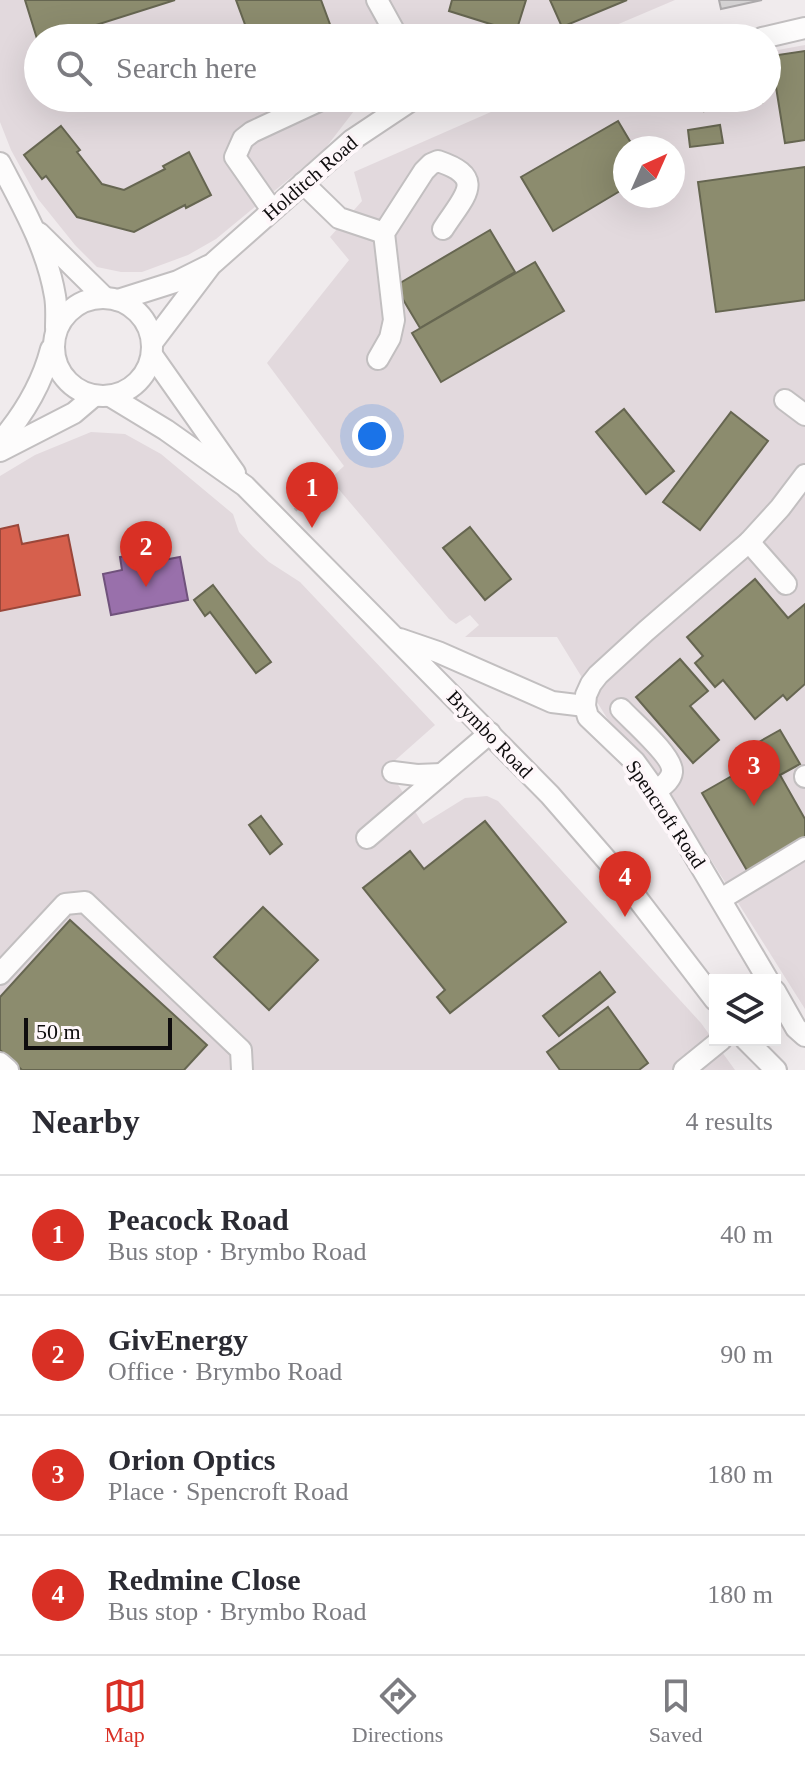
<!DOCTYPE html>
<html lang="en">
<head>
<meta charset="utf-8">
<style>
	:root { --surface:#fff; --page:#f2f2f3; --text:#2b2b33; --muted:#7c7c81; --line:#e1e1e2; --accent:#d93025 }
	body { margin:0; font-family:Georgia,serif; background:var(--page); color:var(--text) }
	.controls { position:absolute; right:24px; bottom:24px; display:grid; overflow:hidden; border-radius:0px; box-shadow:0 8px 32px #0002 }
	.controls button { width:72px; height:72px; display:grid; place-items:center; padding:0; border:0; border-bottom:2px solid var(--line); background:var(--surface); color:var(--text); font:40px sans-serif }
	.compass { position:absolute; left:613px; top:136px; width:72px; height:72px; border-radius:50%; background:var(--surface); box-shadow:0 8px 32px #0002; rotate:45deg }
	.scale { position:absolute; left:24px; bottom:20px; width:148px; box-sizing:border-box; padding-left:8px; border:4px solid #0f0d0e; border-top:0; font-size:22px; line-height:28px; white-space:nowrap; color:#0f0d0e; -webkit-text-stroke:6px #fef7fa; paint-order:stroke }
	.you { position:absolute; left:372px; top:436px; width:28px; height:28px; margin:-20px; border:6px solid #fff; border-radius:50%; background:#1a73e8; box-shadow:0 0 0 12px #1a73e833 }
	.badge { display:grid; place-items:center; width:52px; height:52px; border-radius:50%; background:var(--accent); color:#fff; font-size:26px; font-weight:700 }
	.pin { position:absolute; translate:-50% -66px; filter:drop-shadow(0 2px 4px #0008) }
	.pin::after { content:''; position:absolute; top:42px; width:28px; height:24px; background:inherit; clip-path:polygon(0 0,100% 0,50% 100%) }
	.list { margin:0; padding:0; list-style:none }
	h2 { display:flex; justify-content:space-between; align-items:center; height:104px; margin:0; padding:0 32px; font-size:34px }
	h2 small { font-size:26px; font-weight:400; color:var(--muted) }
	.list li { display:grid; grid-template-columns:52px 1fr auto; gap:24px; align-items:center; box-sizing:border-box; height:120px; padding:0 32px; border-top:2px solid var(--line) }
	.list b { display:block; font-size:30px; white-space:nowrap }
	.list p { margin:0; font-size:26px; white-space:nowrap; color:var(--muted) }
	.list em { font-size:26px; font-style:normal; color:var(--muted) }
	.icon { flex:none; width:44px; height:44px; fill:none; stroke:currentColor; stroke-width:2; stroke-linecap:round; stroke-linejoin:round }
	.map { position:relative; flex:none; width:805px; height:1070px; overflow:hidden }
	.search { position:absolute; background:var(--surface); box-shadow:0 8px 32px #0002; left:24px; right:24px; top:24px; height:88px; display:flex; align-items:center; gap:20px; box-sizing:border-box; padding:0 28px; border-radius:44px; color:var(--muted); font-size:30px }
	.sheet { height:584px; background:var(--surface) }
	nav { display:flex; justify-content:space-around; align-items:center; box-sizing:border-box; height:112px; border-top:2px solid var(--line); background:var(--surface); font-size:22px; color:var(--muted) }
	nav a { display:grid; justify-items:center; gap:4px }
	nav .on { color:var(--accent) }
	.map>svg:first-child { display:block }
</style>
</head>
<body>
<div class="map">
<svg width="805" height="1070" viewBox="0 0 805 1070">
	<rect width="100%" height="100%" fill="#f0ebed"/>
	<g fill="#e2d9dd" fill-rule="evenodd">
		<polygon points="0,0 675,0 595,34 555,38 38,38 38,98 364,98 324,150 216,239 188,255 142,272 121,272 97,267 75,245 38,199 11,150 0,122"/>
		<path d="M 805,45 L 805,1009 L 650,763 L 610,723 L 557,637 L 465,637 L 479,625 L 470,615 L 456,624 L 449,619 L 330,479 L 344,466 L 267,363 L 349,260 L 330,237 L 362,201 L 354,172 L 500,108 L 603,98 L 767,98 L 767,52 ZM 625,148 L 673,148 L 673,196 L 625,196 Z"/>
		<polygon points="91,432 125,434 161,454 233,514 239,532 253,547 269,562 300,582 435,725 391,764 395,780 423,824 465,798 487,796 498,801 701,1023 735,1070 0,1070 0,476 35,455"/>
	</g>
	<polygon fill="#d6604d" stroke="#9a473a" stroke-width="2" points="18,525 22,544 68,535 80,595 0,611 0,529"/>
	<polygon fill="#9970ab" stroke="#70527c" stroke-width="2" points="155,550 158,561 180,557 188,600 111,615 103,574 122,570 120,557"/>
	<g fill="#8c8c6e" stroke="#666651" stroke-width="2">
		<polygon points="25,0 175,0 55,38 38,38 38,42"/>
		<polygon points="236,0 321,0 335,38 250,38"/>
		<polygon points="452,0 526,0 516,32 449,11"/>
		<polygon points="550,0 627,0 562,27"/>
		<polygon points="805,51 805,140 785,143 771,56"/>
		<polygon points="702,98 761,98 762,103 704,111"/>
		<polygon points="618,121 634,148 625,148 625,188 553,231 521,177"/>
		<polygon points="720,125 723,143 690,147 688,130"/>
		<polygon points="61,126 80,150 77,152 102,184 124,190 165,169 163,166 189,152 211,195 186,208 185,205 134,232 77,217 46,176 42,179 24,155"/>
		<polygon points="805,167 805,300 716,312 698,182"/>
		<polygon points="490,230 515,272 420,328 395,286"/>
		<polygon points="535,262 564,311 441,382 412,333"/>
		<polygon points="624,409 674,471 646,494 596,432"/>
		<polygon points="731,412 768,441 700,530 663,502"/>
		<polygon points="470,527 511,579 485,600 443,548"/>
		<polygon points="755,579 788,618 805,604 805,684 787,700 783,695 755,719 723,680 715,687 695,663 703,656 687,637"/>
		<polygon points="213,585 271,662 256,673 210,612 205,616 194,600"/>
		<polygon points="680,659 708,691 690,706 719,740 693,763 636,697"/>
		<polygon points="780,730 800,764 780,775 805,819 805,842 749,874 702,793 751,765 743,751"/>
		<polygon points="261,816 282,844 270,854 249,825"/>
		<polygon points="485,821 566,922 450,1013 437,997 445,990 363,888 410,851 424,869"/>
		<polygon points="263,907 318,960 269,1010 214,957"/>
		<polygon points="70,920 207,1045 184,1070 22,1070 0,1050 0,997"/>
		<polygon points="600,972 615,992 559,1036 543,1016"/>
		<polygon points="608,1007 648,1063 639,1070 560,1070 547,1052"/>
	</g>
	<polygon fill="#d4d2d3" stroke="#adaaac" stroke-width="2" points="719,0 762,0 721,9"/>
	<g fill="none" stroke-linecap="round" stroke-linejoin="round">
		<defs>
			<g id="minor">
				<polyline points="377,0 398,38"/>
				<polyline points="762,38 805,28"/>
				<path d="M 0,163 C 22,205 47,248 55,296 C 57,307 56,318 56,328"/>
				<polyline points="303,183 339,218 384,233"/>
				<polyline points="272,210 235,157 243,139 252,132 323,99"/>
				<polyline points="39,233 104,297"/>
				<circle cx="103" cy="347" r="49"/>
				<polyline points="118,300 178,281 208,266"/>
				<polyline points="152,343 211,265 352,140 415,98"/>
				<polyline points="152,355 235,473"/>
				<path d="M 378,359 L 390,338 L 394,320 L 384,233 L 424,171 L 431,164 L 438,161 C 488,178 464,196 443,229"/>
				<polyline points="110,396 166,430 245,486 550,795 617,872 715,1000"/>
				<polyline points="785,400 805,415"/>
				<path d="M 0,442 C 24,414 42,384 51,349"/>
				<polyline points="0,451 74,413 94,396"/>
				<polyline points="749,542 786,584"/>
				<polyline points="400,639 438,652 552,702 585,706"/>
				<path d="M 621,709 C 632,721 674,757 672,772 C 671,781 662,786 656,791"/>
				<polyline points="393,772 417,775 442,774"/>
				<polyline points="805,776 805,777"/>
				<polyline points="367,838 490,733"/>
				<polyline points="721,899 805,848"/>
				<polyline points="0,974 65,904 85,902 241,1050 242,1070"/>
				<polyline points="768,980 656,791 635,762 588,717 585,706 586,695 591,684 598,675 646,631 749,542 780,508 805,475"/>
				<polyline points="775,991 796,1028 805,1036"/>
				<polyline points="746,1040 776,1070"/>
				<polyline points="0,1063 8,1070"/>
				<polyline points="684,1070 721,1040"/>
			</g>
		</defs>
		<use href="#minor" stroke="#c2bfc0" stroke-width="24"/>
		<polyline stroke="#cecdce" stroke-width="4" stroke-dasharray="2 6" stroke-linecap="butt" points="295,510 328,480"/>
		<use href="#minor" stroke="#fdfcfc" stroke-width="20"/>
	</g>
	<g text-anchor="middle" dominant-baseline="central" stroke-width="8" stroke-linejoin="round" paint-order="stroke">
		<g font-size="20" fill="#0f0d0e" stroke="#fef7fa">
			<text transform="translate(310 178) rotate(-41)">Holditch Road</text>
			<text transform="translate(490 734) rotate(46)">Brymbo Road</text>
			<text transform="translate(666 814) rotate(56)">Spencroft Road</text>
		</g>
	</g>
</svg>
<div class="controls">
<button><svg class="icon" aria-label="layers" viewBox="0 0 24 24"><path d="M12 4l9 5-9 5-9-5zM3 14l9 5 9-5"/></svg></button>
</div>
<svg class="compass" viewBox="-18 -18 36 36"><path d="M0-13l5 13h-10z" fill="#e53935"/><path d="M0 13l5-13h-10z" fill="#7c7c81"/></svg>
<div class="scale">50 m</div>
<div class="you"></div>
<div class="pin badge" style="left:312px;top:528px">1</div>
<div class="pin badge" style="left:146px;top:587px">2</div>
<div class="pin badge" style="left:754px;top:806px">3</div>
<div class="pin badge" style="left:625px;top:917px">4</div>
<div class="search"><svg class="icon" aria-label="search" viewBox="0 0 24 24"><circle cx="10" cy="10" r="6"/><path d="M15 15l6 6"/></svg>Search here</div>
</div>
<section class="sheet">
<h2>Nearby<small>4 results</small></h2>
<ul class="list">
<li><span class="badge">1</span><div><b>Peacock Road</b><p>Bus stop · Brymbo Road</p></div><em>40 m</em></li>
<li><span class="badge">2</span><div><b>GivEnergy</b><p>Office · Brymbo Road</p></div><em>90 m</em></li>
<li><span class="badge">3</span><div><b>Orion Optics</b><p>Place · Spencroft Road</p></div><em>180 m</em></li>
<li><span class="badge">4</span><div><b>Redmine Close</b><p>Bus stop · Brymbo Road</p></div><em>180 m</em></li>
</ul>
</section>
<nav>
<a class="on"><svg class="icon" aria-label="map" viewBox="0 0 24 24"><path d="M3 6l6-2 6 2 6-2v14l-6 2-6-2-6 2zM9 4v14M15 6v14"/></svg>Map</a>
<a><svg class="icon" aria-label="directions" viewBox="0 0 24 24"><path d="M12 3l9 9-9 9-9-9zM9 14v-3h6M13 9l2 2-2 2"/></svg>Directions</a>
<a><svg class="icon" aria-label="saved" viewBox="0 0 24 24"><path d="M7 4h10v16l-5-4-5 4z"/></svg>Saved</a>
</nav>
</body>
</html>
